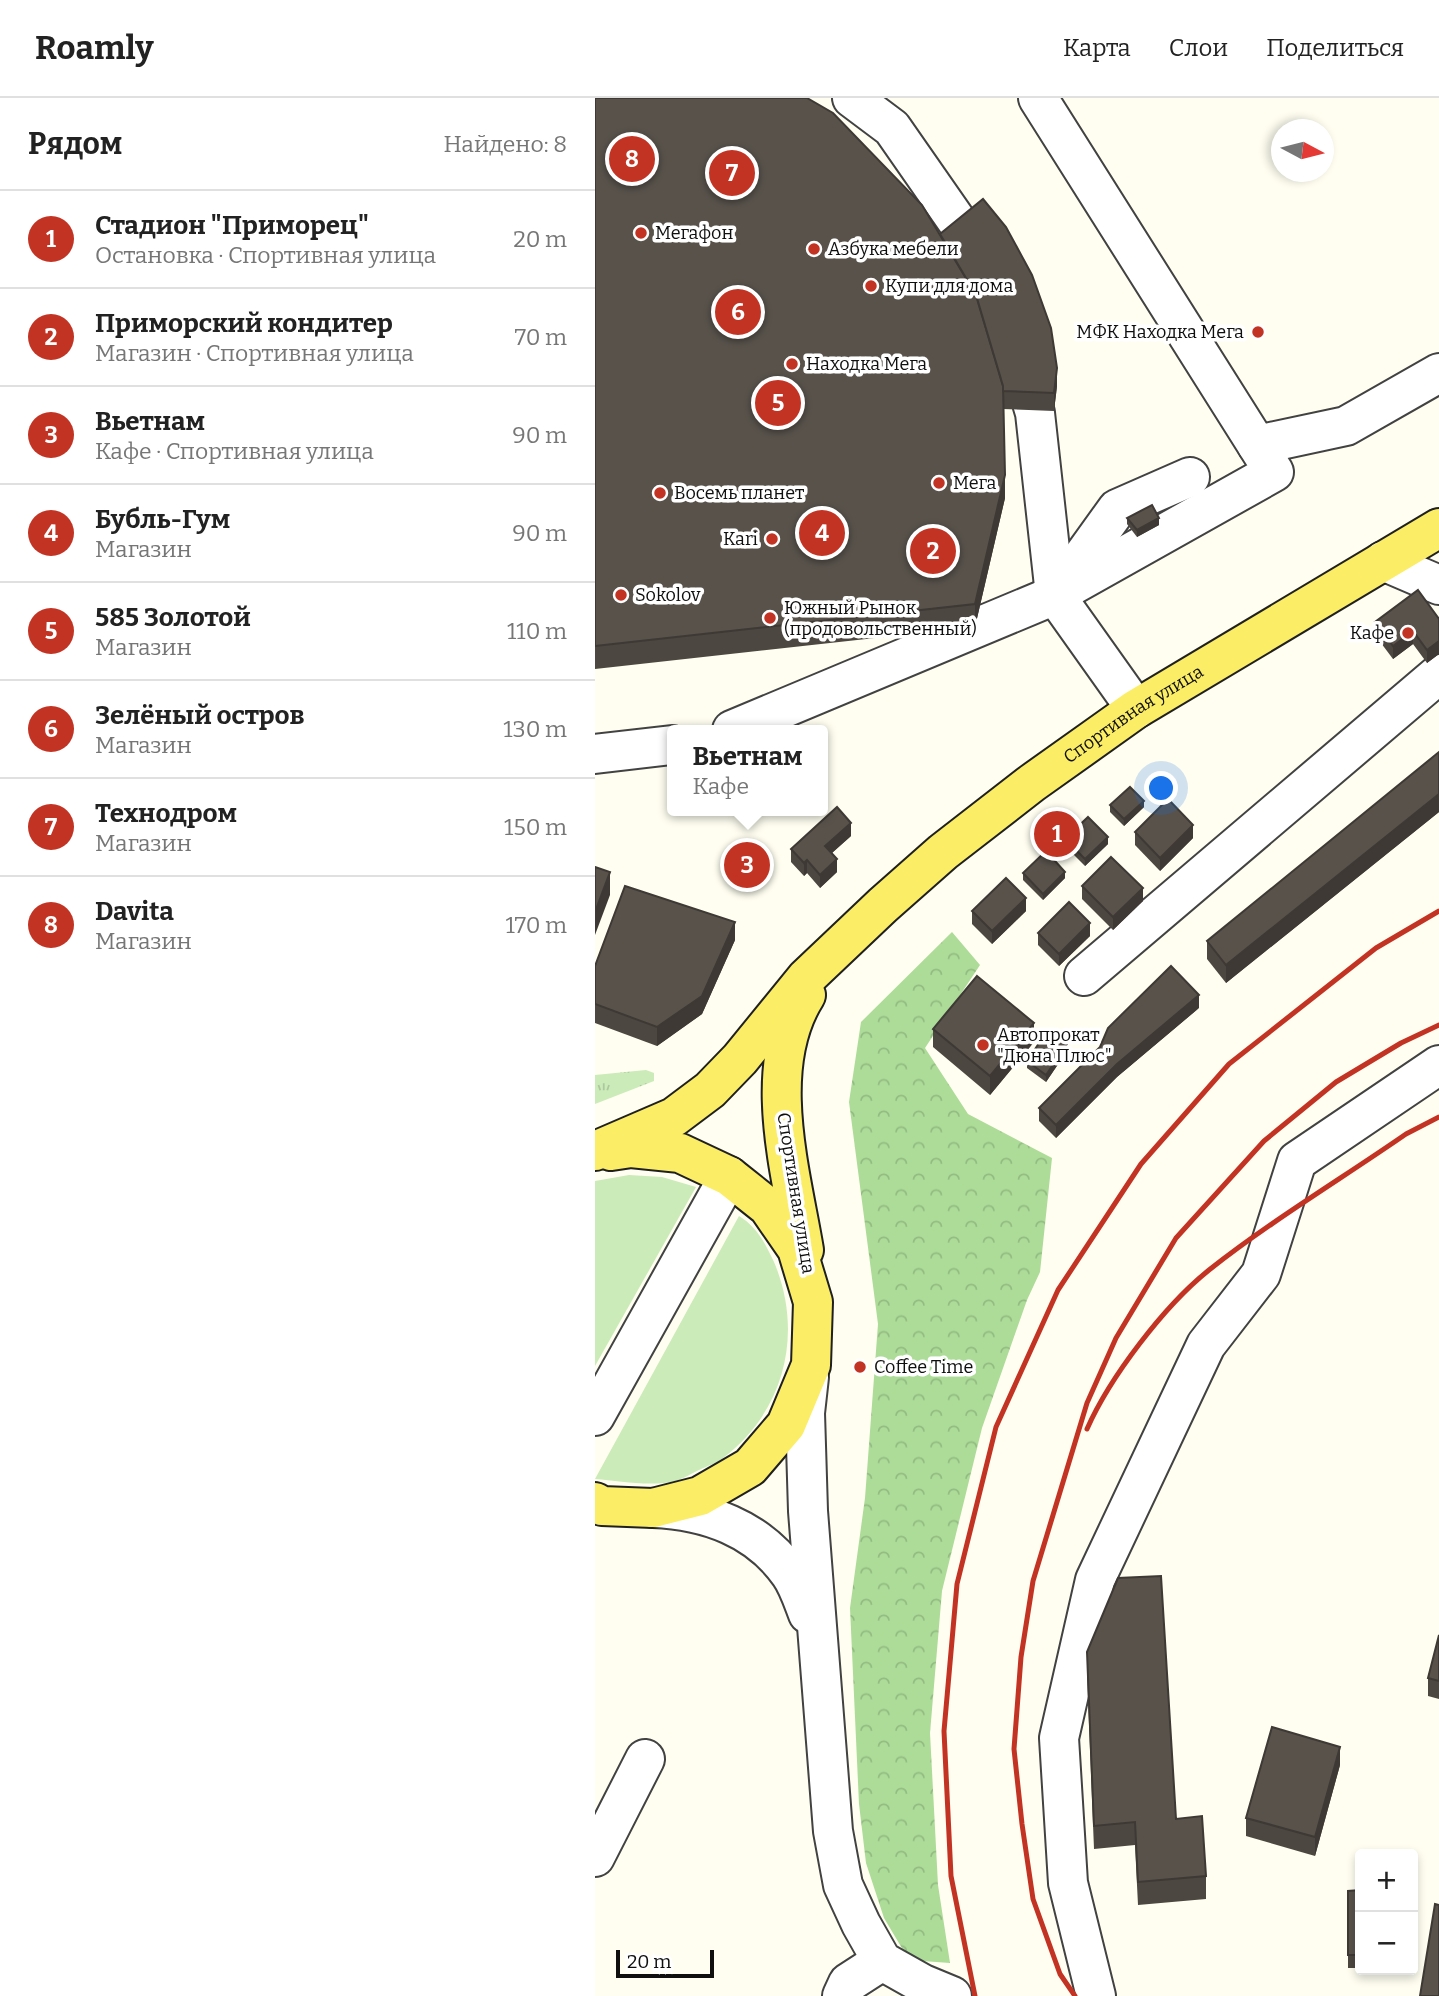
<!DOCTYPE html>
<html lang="ru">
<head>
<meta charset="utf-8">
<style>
	:root { --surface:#fff; --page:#f6f6f6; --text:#222; --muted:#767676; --line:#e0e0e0; --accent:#c33323 }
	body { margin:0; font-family:Bitter,serif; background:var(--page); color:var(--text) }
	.controls { position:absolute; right:21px; bottom:21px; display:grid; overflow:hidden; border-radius:7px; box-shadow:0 4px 10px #0003 }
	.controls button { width:63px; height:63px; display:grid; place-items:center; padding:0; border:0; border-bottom:2px solid var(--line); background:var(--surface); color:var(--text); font:35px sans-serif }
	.compass { position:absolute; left:676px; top:21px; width:63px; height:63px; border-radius:50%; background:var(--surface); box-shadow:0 4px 10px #0003; rotate:97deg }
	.scale { position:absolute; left:21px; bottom:18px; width:98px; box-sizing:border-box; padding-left:7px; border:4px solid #0f0f0f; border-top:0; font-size:19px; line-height:24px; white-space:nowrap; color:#0f0f0f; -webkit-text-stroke:5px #fff; paint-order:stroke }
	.you { position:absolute; left:567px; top:691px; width:24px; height:24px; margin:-18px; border:5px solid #fff; border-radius:50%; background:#1a73e8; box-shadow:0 0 0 10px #1a73e833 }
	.badge { display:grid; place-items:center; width:46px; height:46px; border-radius:50%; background:var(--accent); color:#fff; font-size:23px; font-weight:700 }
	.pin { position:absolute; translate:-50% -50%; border:4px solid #fff; box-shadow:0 2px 7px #0006 }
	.popup { position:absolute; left:72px; top:627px; width:161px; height:91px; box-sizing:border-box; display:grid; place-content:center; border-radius:7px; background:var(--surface); filter:drop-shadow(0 2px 5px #0005); font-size:23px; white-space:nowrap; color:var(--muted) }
	.popup b { font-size:26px; color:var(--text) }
	.popup::after { content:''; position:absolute; left:50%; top:100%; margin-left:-14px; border:14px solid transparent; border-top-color:var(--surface) }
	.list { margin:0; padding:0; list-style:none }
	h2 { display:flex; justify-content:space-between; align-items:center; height:91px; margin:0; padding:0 28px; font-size:30px }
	h2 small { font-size:23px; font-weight:400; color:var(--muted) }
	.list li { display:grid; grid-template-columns:46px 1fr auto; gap:21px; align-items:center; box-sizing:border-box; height:98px; padding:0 28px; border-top:2px solid var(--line) }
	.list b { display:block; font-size:26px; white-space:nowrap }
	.list p { margin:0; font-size:23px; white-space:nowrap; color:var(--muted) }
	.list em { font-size:23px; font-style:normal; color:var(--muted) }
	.map { position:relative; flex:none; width:844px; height:1898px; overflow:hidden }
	header { display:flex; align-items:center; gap:42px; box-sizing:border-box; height:98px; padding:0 35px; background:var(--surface); border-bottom:2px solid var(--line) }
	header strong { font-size:33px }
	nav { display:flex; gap:38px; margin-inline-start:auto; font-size:24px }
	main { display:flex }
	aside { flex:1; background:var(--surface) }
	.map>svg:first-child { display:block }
</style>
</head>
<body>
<header>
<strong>Roamly</strong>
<nav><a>Карта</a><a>Слои</a><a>Поделиться</a></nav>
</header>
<main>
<aside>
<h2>Рядом<small>Найдено: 8</small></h2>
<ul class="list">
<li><span class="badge">1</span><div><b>Стадион &quot;Приморец&quot;</b><p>Остановка · Спортивная улица</p></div><em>20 m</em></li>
<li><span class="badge">2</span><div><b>Приморский кондитер</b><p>Магазин · Спортивная улица</p></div><em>70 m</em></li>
<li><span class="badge">3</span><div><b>Вьетнам</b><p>Кафе · Спортивная улица</p></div><em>90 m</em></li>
<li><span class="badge">4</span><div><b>Бубль-Гум</b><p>Магазин</p></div><em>90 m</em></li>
<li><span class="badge">5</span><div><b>585 Золотой</b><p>Магазин</p></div><em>110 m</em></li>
<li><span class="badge">6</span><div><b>Зелёный остров</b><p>Магазин</p></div><em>130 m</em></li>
<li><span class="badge">7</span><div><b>Технодром</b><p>Магазин</p></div><em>150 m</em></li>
<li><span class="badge">8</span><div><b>Davita</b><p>Магазин</p></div><em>170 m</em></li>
</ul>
</aside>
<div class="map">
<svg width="844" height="1898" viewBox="0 0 844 1898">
	<defs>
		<pattern id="grass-tufts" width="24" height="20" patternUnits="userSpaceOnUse" patternTransform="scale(1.75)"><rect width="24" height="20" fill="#cbebb9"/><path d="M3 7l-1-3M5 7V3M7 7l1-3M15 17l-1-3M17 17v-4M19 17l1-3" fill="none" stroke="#adc89e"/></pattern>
		<pattern id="forest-crowns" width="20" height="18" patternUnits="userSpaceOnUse" patternTransform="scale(1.75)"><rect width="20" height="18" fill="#acdc98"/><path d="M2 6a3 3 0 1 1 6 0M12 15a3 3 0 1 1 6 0" fill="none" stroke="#93bc82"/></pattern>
	</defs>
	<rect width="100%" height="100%" fill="#fffef1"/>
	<polygon fill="url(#grass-tufts)" points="51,972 59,975 59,983 0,1006 0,977"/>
	<polygon fill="url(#forest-crowns)" points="357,834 385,867 330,950 373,1016 457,1060 445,1174 432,1202 387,1330 347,1493 335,1635 343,1787 355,1865 314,1862 289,1820 271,1765 264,1706 255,1510 270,1400 283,1226 254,1004 266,924"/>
	<g fill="#cbebb9">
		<polygon points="34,1077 67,1079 101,1089 0,1268 0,1083"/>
		<path d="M 144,1118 C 162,1129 170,1145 179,1164 C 209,1235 190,1313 128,1360 C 122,1365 112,1368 104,1372 C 97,1375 88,1381 80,1383 C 57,1389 24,1383 0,1381 Z"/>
	</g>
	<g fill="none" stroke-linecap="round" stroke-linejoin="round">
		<defs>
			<g id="minor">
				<polyline points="257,0 297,30 391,165"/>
				<polyline points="424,261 440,315 460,497 541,611"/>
				<polyline points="662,347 751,328 844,275"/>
				<polyline points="788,463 844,487"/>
				<polyline points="468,486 522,411 595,379"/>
				<polyline points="137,632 460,497 679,374 443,0"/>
				<polyline points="0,656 77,647"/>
				<polyline points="489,878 844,576"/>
				<polyline points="214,1279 210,1315 213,1413 238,1733 248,1787 266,1826 287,1863 328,1886 357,1898"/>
				<polyline points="0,1318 134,1078"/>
				<path d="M 58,1410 C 111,1412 163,1430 195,1476 C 203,1487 208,1503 213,1516"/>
				<polyline points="0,1759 50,1661"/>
				<polyline points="247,1898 253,1885 287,1863"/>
				<polyline points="501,1898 473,1785 464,1640 500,1482 611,1247 666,1176 702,1063 844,967"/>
			</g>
			<g id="major">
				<path id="s1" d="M 0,1053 L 79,1019 L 115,992 L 145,961 L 211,880 L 288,807 L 348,754 L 437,685 L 541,611 L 844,430"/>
				<path d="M 209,1152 C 196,1074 165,970 211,897"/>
				<polyline points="0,1404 7,1408 58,1410 105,1398 155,1369 191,1327 216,1267 218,1204 202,1151 173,1109 134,1078 85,1055 36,1050 16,1053"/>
			</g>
		</defs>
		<use href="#minor" stroke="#424242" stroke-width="42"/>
		<use href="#major" stroke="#202020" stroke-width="42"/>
		<use href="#minor" stroke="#fff" stroke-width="38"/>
		<use href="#major" stroke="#fbed65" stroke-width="38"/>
		<g stroke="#c33323" stroke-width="5">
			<path d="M 492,1331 C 515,1279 569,1208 614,1172 C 676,1123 746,1081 811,1036 L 844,1019"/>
			<polyline points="380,1898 356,1778 349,1633 362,1486 401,1329 463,1192 546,1066 634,966 781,850 844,813"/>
			<polyline points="480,1898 465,1876 438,1801 427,1726 419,1651 426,1559 438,1483 492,1305 521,1240 581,1140 669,1043 741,984 806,945 844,927"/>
		</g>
	</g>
	<g fill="#4c4740">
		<polygon points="0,0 345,136 462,288 459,313 408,311 410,400 380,529 0,571"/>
		<polygon points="532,420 564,427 542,439 532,426"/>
		<polygon points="844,521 844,556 832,565 818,546 798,561 780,537 780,524"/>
		<polygon points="844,654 844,714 631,885 612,861 612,843"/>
		<polygon points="515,707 549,709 529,728 515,714"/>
		<polygon points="540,734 598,740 565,773 540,747"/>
		<polygon points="256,738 237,755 242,774 225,790 212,775 209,778 196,764 196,751"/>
		<polygon points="470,741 513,746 490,768 470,748"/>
		<polygon points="428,775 470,780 448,802 428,782"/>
		<polygon points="487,788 548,803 518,832 487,801"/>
		<polygon points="377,813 431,813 397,846 377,826"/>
		<polygon points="443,835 495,838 464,868 443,847"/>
		<polygon points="140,842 107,916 62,948 0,925 0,868"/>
		<polygon points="604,910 522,979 461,1040 444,1023 444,1010"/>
		<polygon points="338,931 439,944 395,997 338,949"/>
		<polygon points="472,953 451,984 432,970 432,963"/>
		<polygon points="844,1537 844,1601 833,1598 833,1580"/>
		<polygon points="492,1554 611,1778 611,1801 543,1807 540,1747 499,1751 492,1577"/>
		<polygon points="745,1667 720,1758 651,1738 651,1720"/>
		<polygon points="765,1792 765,1870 753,1870 753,1793"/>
	</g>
	<g fill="#3e3934">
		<polygon points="462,270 462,288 459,313 459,295"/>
		<polygon points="410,377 410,400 380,529 380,506"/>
		<polygon points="564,420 564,427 542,439 542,432"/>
		<polygon points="818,533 818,546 798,561 798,548"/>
		<polygon points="844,543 844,556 832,565 832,552"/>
		<polygon points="844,696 844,714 631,885 631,867"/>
		<polygon points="549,703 549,709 529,728 529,721"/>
		<polygon points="256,725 256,738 230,761 230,748"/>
		<polygon points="598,727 598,740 565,773 565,760"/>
		<polygon points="513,739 513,746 490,768 490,761"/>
		<polygon points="242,761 242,774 225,790 225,777"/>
		<polygon points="212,762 212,775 209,778 209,765"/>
		<polygon points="15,774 15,797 0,837 0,814"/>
		<polygon points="470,774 470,780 448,802 448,796"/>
		<polygon points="548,790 548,803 518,832 518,819"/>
		<polygon points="431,800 431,813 397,846 397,833"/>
		<polygon points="140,824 140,842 107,916 62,948 62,929"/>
		<polygon points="495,825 495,838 464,868 464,856"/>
		<polygon points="604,897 604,910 522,979 461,1040 461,1027 522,966"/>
		<polygon points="439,925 439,944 395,997 395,978"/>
		<polygon points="472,946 472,953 451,984 451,977"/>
		<polygon points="745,1649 745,1667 720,1758 720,1739"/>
	</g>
	<g fill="#58524b" stroke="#3e3934" stroke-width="2">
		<polygon points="0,0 212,0 238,15 327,107 381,197 408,288 410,377 380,506 0,548"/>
		<polygon points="388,101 411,129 437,177 456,230 462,270 459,295 408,293 408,288 381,197 345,136"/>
		<polygon points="557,407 564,420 542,432 532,420"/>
		<polygon points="823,492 844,521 844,543 832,552 818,533 798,548 780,524"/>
		<polygon points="844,654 844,696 631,867 612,843"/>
		<polygon points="535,689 549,703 529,721 515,707"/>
		<polygon points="573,701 598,727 565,760 540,734"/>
		<polygon points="242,709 256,725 230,748 242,761 225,777 212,762 209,765 196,751"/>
		<polygon points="493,719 513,739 490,761 470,741"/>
		<polygon points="451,753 470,774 448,796 428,775"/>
		<polygon points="516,759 548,790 518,819 487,788"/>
		<polygon points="0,769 15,774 0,814"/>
		<polygon points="411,780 431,800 397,833 377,813"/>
		<polygon points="30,788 140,824 107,898 62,929 0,906 0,868"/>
		<polygon points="474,804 495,825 464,856 443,835"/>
		<polygon points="576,868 604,897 522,966 461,1027 444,1010 505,949 513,930"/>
		<polygon points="382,878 439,925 395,978 338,931"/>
		<polygon points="453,932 472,946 451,977 432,963"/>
		<polygon points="566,1478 581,1721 607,1718 611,1778 543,1784 540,1724 499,1728 492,1554 523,1480"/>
		<polygon points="844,1537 844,1583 833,1580"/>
		<polygon points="677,1629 745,1649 720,1739 651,1720"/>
		<polygon points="765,1792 765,1857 753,1857 753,1793"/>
		<polygon points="840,1806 844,1807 844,1898 825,1898"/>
	</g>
	<g fill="#c33323" stroke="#fff" stroke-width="2.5">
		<circle cx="46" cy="135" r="7"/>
		<circle cx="219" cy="151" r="7"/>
		<circle cx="276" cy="188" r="7"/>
		<circle cx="663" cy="234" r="7"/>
		<circle cx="197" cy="266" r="7"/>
		<circle cx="344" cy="385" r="7"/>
		<circle cx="65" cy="395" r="7"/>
		<circle cx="177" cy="441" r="7"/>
		<circle cx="26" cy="497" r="7"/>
		<circle cx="175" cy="520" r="7"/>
		<circle cx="813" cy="535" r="7"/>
		<circle cx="388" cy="947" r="7"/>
		<circle cx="265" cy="1269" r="7"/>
	</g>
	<g text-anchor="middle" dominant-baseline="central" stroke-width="7" stroke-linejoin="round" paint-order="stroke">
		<g font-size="18" fill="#0f0f0f" stroke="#fff" text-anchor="start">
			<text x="60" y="135">Мегафон</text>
			<text x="233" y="151">Азбука мебели</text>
			<text x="290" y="188">Купи для дома</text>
			<text x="649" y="234" text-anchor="end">МФК Находка Мега</text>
			<text x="211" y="266">Находка Мега</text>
			<text x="358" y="385">Мега</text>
			<text x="79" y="395">Восемь планет</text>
			<text x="163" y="441" text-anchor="end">Kari</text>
			<text x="40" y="497">Sokolov</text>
			<text x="189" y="510">Южный Рынок<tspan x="189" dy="21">(продовольственный)</tspan></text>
			<text x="799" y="535" text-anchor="end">Кафе</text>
			<text x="402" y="937">Автопрокат<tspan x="402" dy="21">"Дюна Плюс"</tspan></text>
			<text x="279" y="1269">Coffee Time</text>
		</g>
		<g font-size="18" fill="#0f0f0f" stroke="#fff">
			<text stroke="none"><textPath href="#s1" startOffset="700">Спортивная улица</textPath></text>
			<text transform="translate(201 1095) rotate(81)">Спортивная улица</text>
		</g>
	</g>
</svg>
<div class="controls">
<button>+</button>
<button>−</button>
</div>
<svg class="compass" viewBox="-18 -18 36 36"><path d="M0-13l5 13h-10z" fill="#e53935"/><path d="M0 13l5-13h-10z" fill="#767676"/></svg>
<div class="scale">20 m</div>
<div class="you"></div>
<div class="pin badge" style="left:462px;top:736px">1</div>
<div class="pin badge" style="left:338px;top:453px">2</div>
<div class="pin badge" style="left:152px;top:767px">3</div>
<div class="popup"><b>Вьетнам</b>Кафе</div>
<div class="pin badge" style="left:227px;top:435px">4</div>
<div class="pin badge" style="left:183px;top:305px">5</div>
<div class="pin badge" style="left:143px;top:214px">6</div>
<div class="pin badge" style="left:137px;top:75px">7</div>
<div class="pin badge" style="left:37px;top:61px">8</div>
</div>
</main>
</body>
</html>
